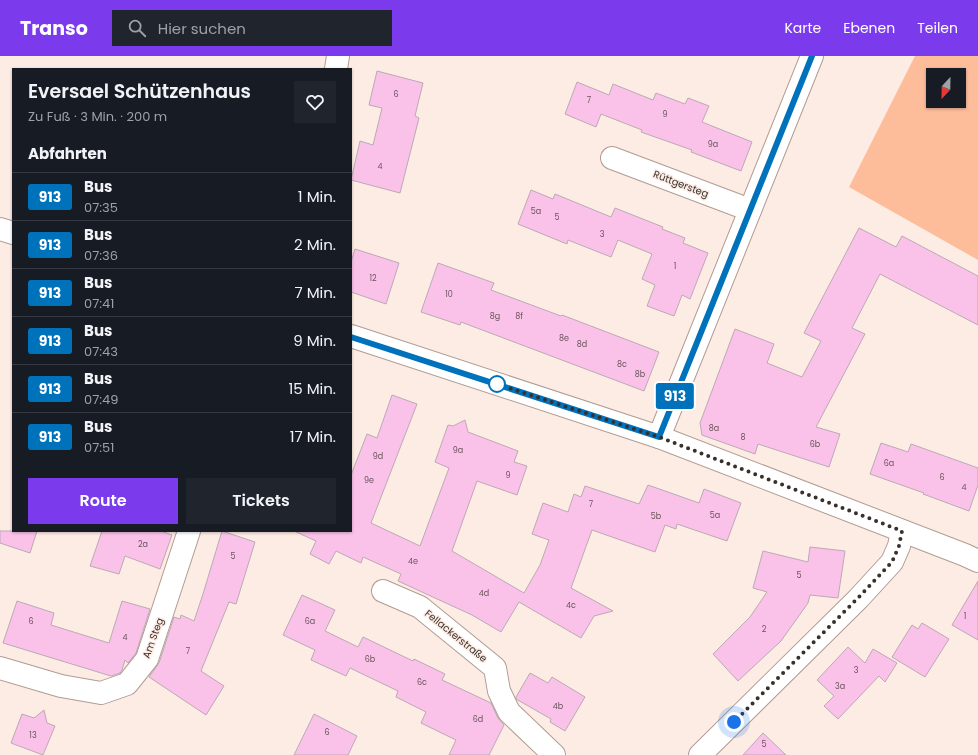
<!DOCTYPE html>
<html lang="de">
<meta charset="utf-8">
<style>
:root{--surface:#171b24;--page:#20242c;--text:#f1f3f6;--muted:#9ea1a6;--line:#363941;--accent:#7c3aed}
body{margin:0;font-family:Poppins,sans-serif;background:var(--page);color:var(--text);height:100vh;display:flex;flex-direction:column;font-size:15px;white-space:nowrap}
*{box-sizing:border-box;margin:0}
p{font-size:13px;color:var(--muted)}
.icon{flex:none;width:22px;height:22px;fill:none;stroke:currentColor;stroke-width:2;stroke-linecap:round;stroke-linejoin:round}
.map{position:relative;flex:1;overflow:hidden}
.sheet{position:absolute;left:12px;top:12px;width:340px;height:464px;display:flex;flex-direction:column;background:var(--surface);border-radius:0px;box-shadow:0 1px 3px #0004}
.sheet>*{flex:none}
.badge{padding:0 8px;border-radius:3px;font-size:14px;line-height:26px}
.needle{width:26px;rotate:202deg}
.tools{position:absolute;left:926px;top:12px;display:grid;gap:8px}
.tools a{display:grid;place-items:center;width:40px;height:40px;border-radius:0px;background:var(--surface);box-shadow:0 1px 3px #0004;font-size:20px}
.you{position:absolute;width:20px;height:20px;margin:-10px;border:3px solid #fff;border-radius:50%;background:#1a73e8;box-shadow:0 0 0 6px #1a73e833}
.map>.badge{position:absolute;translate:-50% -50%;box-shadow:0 0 0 2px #fff}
h2{padding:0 16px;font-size:15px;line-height:36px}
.round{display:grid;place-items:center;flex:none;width:42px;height:42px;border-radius:0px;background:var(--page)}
.summary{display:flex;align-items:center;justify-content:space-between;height:68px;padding:0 16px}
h1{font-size:19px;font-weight:600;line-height:30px}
.button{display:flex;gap:8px;margin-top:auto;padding:8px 16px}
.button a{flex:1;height:46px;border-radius:0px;background:var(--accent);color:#fff;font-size:16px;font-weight:600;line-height:46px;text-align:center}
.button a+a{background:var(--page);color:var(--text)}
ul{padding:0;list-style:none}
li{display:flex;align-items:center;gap:12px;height:48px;padding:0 16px;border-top:1px solid var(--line)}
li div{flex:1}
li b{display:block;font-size:15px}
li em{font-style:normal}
li .badge{min-width:44px;font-weight:700;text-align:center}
header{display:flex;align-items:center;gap:24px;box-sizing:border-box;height:56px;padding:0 20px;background:var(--accent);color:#fff}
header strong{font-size:19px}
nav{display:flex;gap:22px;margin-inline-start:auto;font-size:14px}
.search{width:280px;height:36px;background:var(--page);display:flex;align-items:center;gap:10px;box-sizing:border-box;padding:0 14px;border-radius:0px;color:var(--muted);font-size:15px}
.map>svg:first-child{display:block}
</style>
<header>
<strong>Transo</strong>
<div class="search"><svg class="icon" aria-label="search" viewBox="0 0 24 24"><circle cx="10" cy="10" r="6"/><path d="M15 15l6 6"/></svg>Hier suchen</div>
<nav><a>Karte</a><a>Ebenen</a><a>Teilen</a></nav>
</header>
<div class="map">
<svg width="978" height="699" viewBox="0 0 978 699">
<rect width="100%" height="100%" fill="#fdece4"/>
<path fill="#fdbd9b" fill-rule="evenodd" d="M915,0H978V204L849,131ZM933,19H959V45H933Z"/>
<g fill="#fbc2e9" stroke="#bba9b5">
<polygon points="377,15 423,27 415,60 419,62 400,137 351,124 360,85 373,89 382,52 369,49"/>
<polygon points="577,26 609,39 613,28 653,44 656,37 685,48 688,42 709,50 702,66 752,86 741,115 691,96 692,94 641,76 642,74 601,58 596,71 565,58"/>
<polygon points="531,134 553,143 555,138 611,161 615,152 663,171 662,173 685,182 683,187 708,197 690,243 682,239 674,260 647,250 655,229 642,223 652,198 618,184 611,201 568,184 567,188 518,168"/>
<polygon points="859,172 896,191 902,180 978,220 978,269 880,218 852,272 865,278 816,371 840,378 829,411 758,388 755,398 702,379 700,367 735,273 774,288 767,307 802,321 821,285 804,277"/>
<polygon points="355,193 399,207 386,248 351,236 351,206"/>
<polygon points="438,207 494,227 491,234 561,260 562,259 659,296 644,335 461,266 460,269 421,256"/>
<polygon points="392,339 417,348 371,467 420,490 449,412 435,406 448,369 453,370 465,364 468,376 518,395 514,406 527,410 517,439 477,425 452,495 524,537 540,509 549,484 532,478 543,447 568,456 574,438 581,441 585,430 639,448 648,429 699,447 704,433 741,447 727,485 677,468 676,473 665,469 655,496 592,474 571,532 613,555 594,560 581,582 519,546 501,576 472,559 398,525 401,518 363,501 361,507 336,495 329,508 310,498 316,485 294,475 351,475 351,419 367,378 377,382"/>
<polygon points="881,387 908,396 911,388 978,412 978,429 969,455 923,438 924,437 870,418"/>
<polygon points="0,475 37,475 30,497 0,487"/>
<polygon points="102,475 161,475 172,479 160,513 125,500 119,518 90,510"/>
<polygon points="222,475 255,486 236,548 229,546 201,615 224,630 206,659 149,621 159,607 174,561 180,563 181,559 194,565 203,538"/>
<polygon points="810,491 845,495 838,542 810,539 808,547 781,585 738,625 713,598 750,561 767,536 753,532 763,495 808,506"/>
<polygon points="978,525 978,584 952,569"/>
<polygon points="302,539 335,554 325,575 358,591 363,581 413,605 414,603 445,618 442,624 491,647 498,662 504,669 489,699 449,699 456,684 421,667 426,656 396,641 398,635 350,612 346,620 311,604 315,594 283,579"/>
<polygon points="17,545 54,557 51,569 109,587 122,545 150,553 136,597 128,607 125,604 122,614 120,617 111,620 3,587"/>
<polygon points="922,567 949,583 925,621 892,601 912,569 918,573"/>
<polygon points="848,591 865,607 873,593 897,607 885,626 879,620 838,663 824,650 834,640 817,624"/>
<polygon points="530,617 548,627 552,621 585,641 565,675 550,666 551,663 516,643 516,641"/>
<polygon points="44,654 47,667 55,670 43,699 11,687 22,658 34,662"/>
<polygon points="314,658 357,680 348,699 294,699"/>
<polygon points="763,677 786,699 743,699"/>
</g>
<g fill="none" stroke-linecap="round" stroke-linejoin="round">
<g stroke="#b09c93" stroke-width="24">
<g id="minor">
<polyline points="336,13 338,0"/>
<polyline points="612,102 750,154"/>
<polyline points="659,381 812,0"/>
<polyline points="383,535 420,551 495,612 499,635 509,656 554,699"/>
<polyline points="0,612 61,630 101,637 127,628 147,603 189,475"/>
<polyline points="700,699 858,543 892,506 899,490 902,475"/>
</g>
</g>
<g stroke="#b09c93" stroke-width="24">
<g id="tertiary">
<polyline points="0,173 13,177"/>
<polyline points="351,280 659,381 965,499 978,505"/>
</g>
</g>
<use href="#minor" stroke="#fff" stroke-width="22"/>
<use href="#tertiary" stroke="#fff" stroke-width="22"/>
</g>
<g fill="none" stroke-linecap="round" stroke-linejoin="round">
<g stroke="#fff" stroke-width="9">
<polyline id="line" points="351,281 659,381 812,0"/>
</g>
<use href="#line" stroke="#0072bc" stroke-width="6"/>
<polyline stroke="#38302c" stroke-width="4" stroke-dasharray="0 7.2" points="497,328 659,381 902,475 899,490 892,506 858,542 734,666"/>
</g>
<circle fill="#fff" stroke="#0072bc" stroke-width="2" cx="497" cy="328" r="8"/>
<g text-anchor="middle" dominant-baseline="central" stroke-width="3" stroke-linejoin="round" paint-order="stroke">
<g font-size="8" fill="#69545b">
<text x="396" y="38">6</text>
<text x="589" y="44">7</text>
<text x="665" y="58">9</text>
<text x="713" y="88">9a</text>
<text x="380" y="110">4</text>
<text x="536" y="155">5a</text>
<text x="557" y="161">5</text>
<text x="602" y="178">3</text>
<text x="675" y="210">1</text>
<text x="373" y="222">12</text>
<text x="449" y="238">10</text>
<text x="495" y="260">8g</text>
<text x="519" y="260">8f</text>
<text x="564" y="282">8e</text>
<text x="582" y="288">8d</text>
<text x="622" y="308">8c</text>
<text x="640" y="318">8b</text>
<text x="714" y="372">8a</text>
<text x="743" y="381">8</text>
<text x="815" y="388">6b</text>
<text x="458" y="394">9a</text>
<text x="378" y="400">9d</text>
<text x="889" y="407">6a</text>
<text x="508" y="419">9</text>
<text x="942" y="421">6</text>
<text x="369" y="424">9e</text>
<text x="964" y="431">4</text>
<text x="591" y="448">7</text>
<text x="715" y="459">5a</text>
<text x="656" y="460">5b</text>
<text x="143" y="488">2a</text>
<text x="233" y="500">5</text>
<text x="413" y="505">4e</text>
<text x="799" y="519">5</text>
<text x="484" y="537">4d</text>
<text x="571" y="549">4c</text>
<text x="965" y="560">1</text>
<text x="31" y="565">6</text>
<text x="310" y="565">6a</text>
<text x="764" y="573">2</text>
<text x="125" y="581">4</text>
<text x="188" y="595">7</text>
<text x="370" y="603">6b</text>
<text x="856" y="614">3</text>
<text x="422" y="626">6c</text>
<text x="840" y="630">3a</text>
<text x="558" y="650">4b</text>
<text x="478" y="663">6d</text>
<text x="327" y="676">6</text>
<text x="33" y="679">13</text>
<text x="764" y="688">5</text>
</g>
<g font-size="10" fill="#38302c" stroke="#fdece4">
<text transform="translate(681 128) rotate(21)">Rüttgersteg</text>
<text transform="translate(456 580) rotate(39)">Fellackerstraße</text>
<text transform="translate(153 582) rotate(-70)">Am Steg</text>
</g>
</g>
</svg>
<div class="tools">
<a><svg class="needle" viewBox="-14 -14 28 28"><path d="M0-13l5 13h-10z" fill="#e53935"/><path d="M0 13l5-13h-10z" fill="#9ea1a6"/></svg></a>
</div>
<div class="you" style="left:734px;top:666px"></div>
<b class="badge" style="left:675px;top:340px;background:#0072bc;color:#fff">913</b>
<section class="sheet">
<div class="summary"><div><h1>Eversael Schützenhaus</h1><p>Zu Fuß · 3 Min. · 200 m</p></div><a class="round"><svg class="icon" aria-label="heart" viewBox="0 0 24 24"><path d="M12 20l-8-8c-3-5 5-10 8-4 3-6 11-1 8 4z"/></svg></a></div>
<h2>Abfahrten</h2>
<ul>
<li><span class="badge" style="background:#0072bc;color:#fff">913</span><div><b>Bus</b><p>07:35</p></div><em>1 Min.</em></li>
<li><span class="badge" style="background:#0072bc;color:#fff">913</span><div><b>Bus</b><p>07:36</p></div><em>2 Min.</em></li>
<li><span class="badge" style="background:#0072bc;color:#fff">913</span><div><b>Bus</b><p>07:41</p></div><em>7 Min.</em></li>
<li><span class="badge" style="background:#0072bc;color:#fff">913</span><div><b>Bus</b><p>07:43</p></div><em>9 Min.</em></li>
<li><span class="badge" style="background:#0072bc;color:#fff">913</span><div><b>Bus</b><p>07:49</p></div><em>15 Min.</em></li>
<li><span class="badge" style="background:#0072bc;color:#fff">913</span><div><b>Bus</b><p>07:51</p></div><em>17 Min.</em></li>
</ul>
<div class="button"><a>Route</a><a>Tickets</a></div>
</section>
</div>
